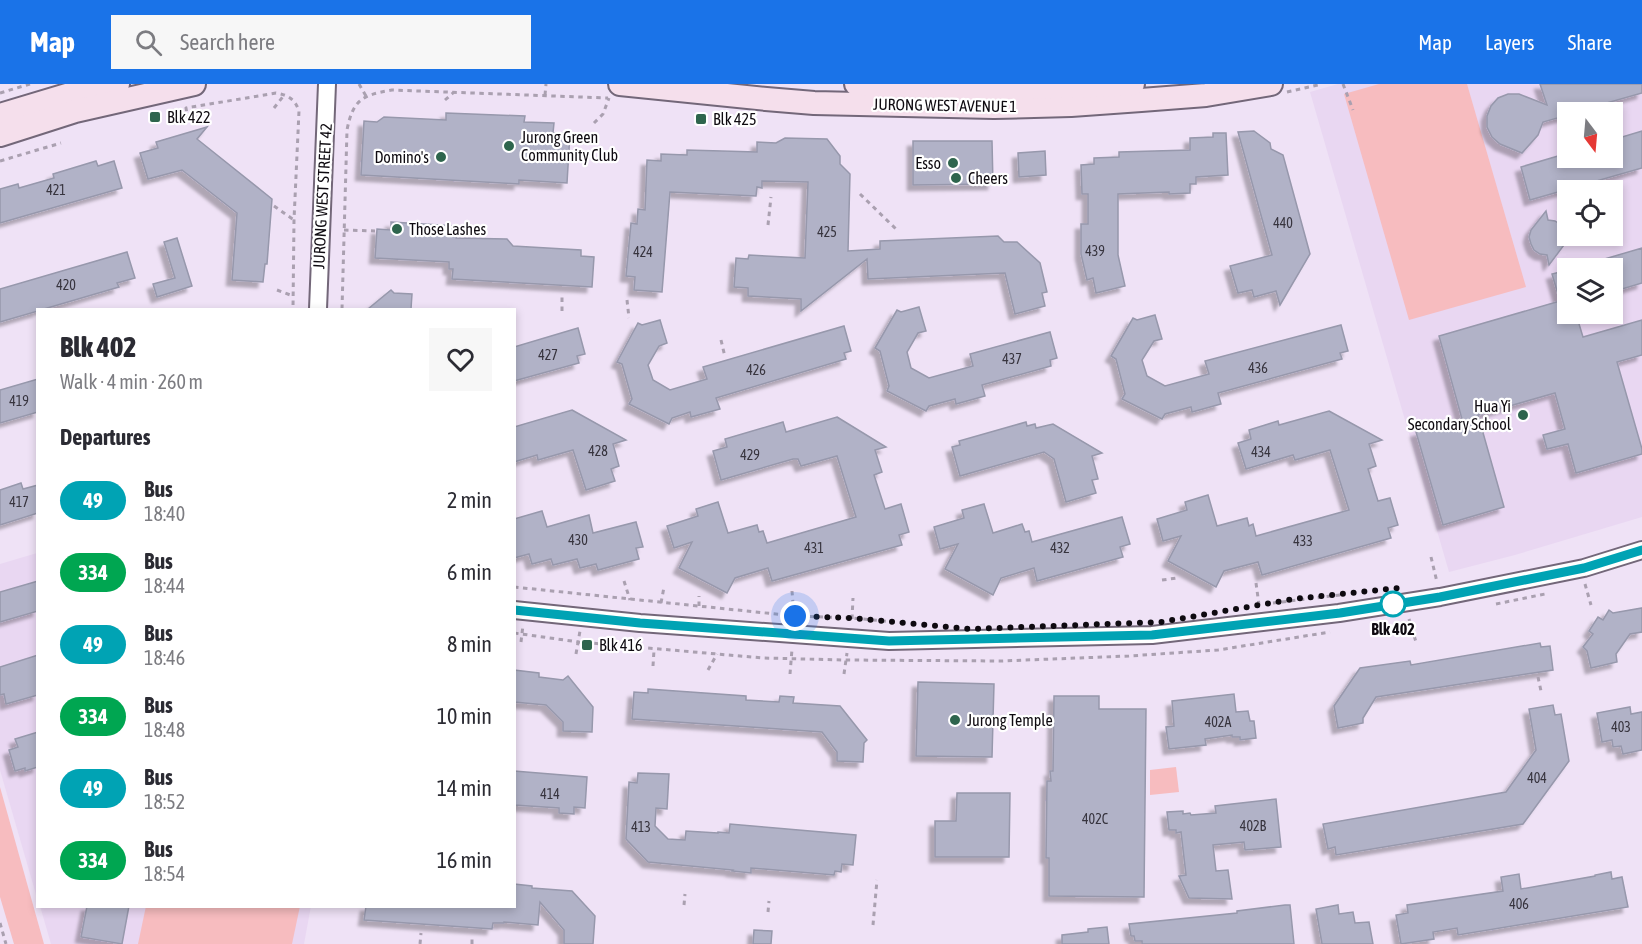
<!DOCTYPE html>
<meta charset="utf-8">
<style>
:root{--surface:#fff;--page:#f7f7f7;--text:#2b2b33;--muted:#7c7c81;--accent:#1a73e8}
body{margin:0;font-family:"Asap Condensed",sans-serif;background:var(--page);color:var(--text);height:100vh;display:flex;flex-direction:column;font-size:22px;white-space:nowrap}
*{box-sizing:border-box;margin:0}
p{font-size:20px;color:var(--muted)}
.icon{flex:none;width:33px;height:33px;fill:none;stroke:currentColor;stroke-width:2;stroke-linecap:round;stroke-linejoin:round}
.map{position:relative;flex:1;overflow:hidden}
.sheet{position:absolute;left:36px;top:224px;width:480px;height:600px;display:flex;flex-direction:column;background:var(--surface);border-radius:0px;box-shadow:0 3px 9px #0003}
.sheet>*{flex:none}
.badge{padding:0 12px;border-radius:20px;font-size:21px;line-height:39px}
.needle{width:39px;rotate:164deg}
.buttons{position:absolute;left:1557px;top:18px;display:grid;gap:12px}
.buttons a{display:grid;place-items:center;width:66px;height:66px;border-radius:0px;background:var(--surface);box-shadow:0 3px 9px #0003;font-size:30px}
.you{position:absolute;width:30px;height:30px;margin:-15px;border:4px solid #fff;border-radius:50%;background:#1a73e8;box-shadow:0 0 0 9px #1a73e833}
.map>.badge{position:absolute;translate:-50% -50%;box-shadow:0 0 0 3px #fff}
h2{padding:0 24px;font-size:22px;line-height:54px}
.round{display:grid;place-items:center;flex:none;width:63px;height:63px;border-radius:0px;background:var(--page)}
.overview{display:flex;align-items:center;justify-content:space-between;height:102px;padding:0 24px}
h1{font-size:28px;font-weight:800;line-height:45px}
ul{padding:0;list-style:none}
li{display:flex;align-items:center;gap:18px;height:72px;padding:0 24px}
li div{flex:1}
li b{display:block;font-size:22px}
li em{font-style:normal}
li .badge{min-width:66px;font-weight:700;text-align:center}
header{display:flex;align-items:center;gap:36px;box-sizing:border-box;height:84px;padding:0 30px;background:var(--accent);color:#fff}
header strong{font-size:28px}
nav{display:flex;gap:33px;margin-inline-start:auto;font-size:21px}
.search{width:420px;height:54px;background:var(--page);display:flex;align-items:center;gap:15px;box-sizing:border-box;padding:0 21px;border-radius:0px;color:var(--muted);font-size:22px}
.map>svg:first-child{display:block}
</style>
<header>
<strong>Map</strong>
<div class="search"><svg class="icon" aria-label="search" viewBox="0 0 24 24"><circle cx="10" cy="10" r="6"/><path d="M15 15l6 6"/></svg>Search here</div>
<nav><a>Map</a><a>Layers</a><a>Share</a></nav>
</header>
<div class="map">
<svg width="1642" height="860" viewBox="0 0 1642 860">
<defs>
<filter id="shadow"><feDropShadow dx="-5.5" dy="5.5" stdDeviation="1.5" flood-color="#0004"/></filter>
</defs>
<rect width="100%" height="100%" fill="#efe2f6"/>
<g fill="#e9d7f2" fill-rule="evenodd">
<path d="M1338,0H1642V433L1515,471L1449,488L1310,8ZM1568,28H1612V74H1568ZM1568,106H1612V152H1568ZM1568,184H1612V230H1568Z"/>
<polygon points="37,469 37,814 0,686 0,480"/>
<polygon points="40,822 311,822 304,860 51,860"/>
</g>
<g fill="#f7bcbf">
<polygon points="1379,0 1467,0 1526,203 1409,236 1344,10"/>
<polygon points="1176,683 1179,708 1150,711 1150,686"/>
<polygon points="0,703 44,860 14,860 0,813"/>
<polygon points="146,822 300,822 292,860 138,860"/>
</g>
<g fill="#b1b2c7" stroke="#9798ac" stroke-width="1.5" filter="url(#shadow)">
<polygon points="1540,0 1642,0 1642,9 1575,28 1568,28 1568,31 1543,38 1538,51 1522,69 1500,60 1492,53 1487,43 1487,32 1491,22 1498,14 1508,10 1519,10 1547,21"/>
<polygon points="446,29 525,32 524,38 554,39 553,49 570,49 567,99 519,96 519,100 361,91 364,37 377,38 384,33 446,36"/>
<polygon points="207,43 197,55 272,115 267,180 265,180 263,198 232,196 237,129 182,86 148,95 140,69 158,64 156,58"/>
<polygon points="1254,47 1270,59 1271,65 1283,71 1310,170 1280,221 1276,207 1254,213 1252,206 1238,209 1230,182 1272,171 1238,48"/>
<polygon points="1642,47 1642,84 1530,116 1521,83 1568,69 1568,74 1612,74 1612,56"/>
<polygon points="1213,49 1226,49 1228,91 1196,93 1196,100 1190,100 1190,109 1169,110 1169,108 1118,110 1118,171 1125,202 1096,209 1093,194 1087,196 1081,170 1081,140 1088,140 1088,110 1082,110 1081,81 1094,80 1094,74 1119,73 1119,68 1190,66 1190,54 1213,53"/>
<polygon points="785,54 827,55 840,72 840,80 850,90 848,167 880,165 880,157 998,152 1004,158 1017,158 1040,179 1047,208 1042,209 1045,222 1015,230 1005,189 868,195 867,175 801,227 801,215 748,212 748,204 734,203 736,174 748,175 749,171 805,174 808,98 762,97 762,104 757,103 756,112 670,108 662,208 634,206 635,193 626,192 631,139 637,140 638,125 645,126 647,76 661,77 661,70 687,71 687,66 757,68 757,58 776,59"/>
<polygon points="913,57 992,57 993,100 913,101"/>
<polygon points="1045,67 1046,91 1019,93 1018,69"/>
<polygon points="96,77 98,82 114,77 122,104 0,139 0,105 18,100 19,104 54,94 53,90"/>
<polygon points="1546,127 1548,136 1555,137 1561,141 1565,147 1566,154 1564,161 1549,181 1547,171 1540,170 1534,166 1531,160 1529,153 1531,146"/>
<polygon points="391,138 456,142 456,154 507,155 513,162 581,166 581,172 594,173 592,203 452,195 453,185 449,185 449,178 375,174 377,145 391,146"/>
<polygon points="177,154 192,202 157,213 153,200 175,194 164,158"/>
<polygon points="1642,164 1642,199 1612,208 1612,184 1585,184 1584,181"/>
<polygon points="127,168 135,194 117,199 119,203 44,225 38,225 38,227 0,238 0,205"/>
<polygon points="1568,186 1568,230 1576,230 1583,253 1642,236 1642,271 1617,278 1642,365 1642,370 1576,389 1568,360 1547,365 1543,351 1565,345 1555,309 1478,331 1504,423 1443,441 1416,348 1462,335 1439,252 1560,217 1552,190"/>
<polygon points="391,206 394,209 412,210 411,225 368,225"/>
<polygon points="919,223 926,247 918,249 907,268 911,284 929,294 973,282 970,270 1050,248 1057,274 1050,276 1051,282 982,301 985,312 956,320 955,315 929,322 926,327 887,307 889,302 880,267 875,264 897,226 901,228"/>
<polygon points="1155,231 1162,255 1154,257 1142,276 1147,292 1165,302 1209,290 1205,277 1341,241 1348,267 1340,269 1342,275 1218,309 1221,320 1192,328 1191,323 1165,330 1162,335 1122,315 1125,310 1116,275 1111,272 1133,234 1137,236"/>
<polygon points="660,236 667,259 659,262 648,281 653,296 670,306 707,295 703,283 844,242 851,267 844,269 846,275 716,314 720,325 691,333 690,328 672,334 669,340 629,320 632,315 622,280 617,278 638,239 642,241"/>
<polygon points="578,244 585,270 577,272 579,279 514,297 514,263"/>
<polygon points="38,295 38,328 0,339 0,306"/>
<polygon points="572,326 626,356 613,360 619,382 611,385 615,397 586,406 573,366 538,376 537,371 514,378 514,343"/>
<polygon points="1329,327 1382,356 1369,360 1376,382 1368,385 1378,417 1390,414 1398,441 1388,444 1391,454 1262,491 1258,478 1224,487 1216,503 1168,477 1181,452 1163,457 1157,435 1187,426 1185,418 1208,411 1217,442 1247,434 1249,442 1253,440 1256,452 1349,426 1330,366 1295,376 1293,371 1246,385 1238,359 1251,355 1249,346 1278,337 1279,341"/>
<polygon points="837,333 886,363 875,366 882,388 874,391 885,425 901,420 909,448 899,451 902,461 772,497 768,484 735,494 727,509 679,484 692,458 674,464 667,442 698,432 696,425 718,418 728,449 757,441 759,448 763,447 767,459 856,433 837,372 801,382 798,375 793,375 721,396 713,367 727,363 725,355 783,338 786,348"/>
<polygon points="1026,338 1027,342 1035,340 1036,344 1053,340 1102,369 1092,372 1098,395 1092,396 1096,409 1066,418 1054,375 1044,368 960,392 952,363 960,361 959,357"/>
<polygon points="21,399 23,405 38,401 38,429 0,441 0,406"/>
<polygon points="984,420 993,449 1022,440 1025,448 1029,447 1032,458 1122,433 1130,460 1120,463 1123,473 1037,497 1034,484 1001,494 993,511 945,485 958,460 940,465 934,443 964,434 962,426"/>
<polygon points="542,427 547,443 589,431 593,449 636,438 643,463 636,464 639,475 598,486 596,480 580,484 577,475 553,481 551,475 532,480 529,470 514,474 514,435"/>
<polygon points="38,497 38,527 0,538 0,508"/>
<polygon points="1642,524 1642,548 1630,550 1616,570 1617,578 1591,584 1587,567 1583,563 1593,550 1589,547 1598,533 1603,536 1609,526 1613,529"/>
<polygon points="1540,559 1541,563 1550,562 1553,586 1376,613 1363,634 1363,639 1338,644 1334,622 1360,584 1410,577 1411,581"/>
<polygon points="38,571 38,611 6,620 4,610 0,611 0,583"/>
<polygon points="514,586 539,589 539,593 563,596 568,592 593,623 592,648 563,647 563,638 546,621 514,618"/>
<polygon points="918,598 994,600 992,673 916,672"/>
<polygon points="648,605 746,612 746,616 779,618 780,612 794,613 793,619 840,622 867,656 864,659 863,678 837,677 837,668 822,648 632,635 634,608 648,609"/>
<polygon points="1234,610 1236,628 1248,627 1250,637 1254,637 1256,654 1240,656 1240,653 1232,653 1232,651 1205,655 1206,661 1169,665 1166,643 1174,642 1172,617"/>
<polygon points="1054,612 1099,612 1099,625 1146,625 1144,813 1049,812 1049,774 1046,774 1047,697 1051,697 1050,687 1053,687"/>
<polygon points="1553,621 1555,631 1561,630 1569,677 1523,740 1336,771 1335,763 1328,765 1323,740 1506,708 1536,666 1529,625"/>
<polygon points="1630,623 1631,630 1642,628 1642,666 1623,670 1621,662 1613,663 1612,656 1602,658 1597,629"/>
<polygon points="38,648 38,683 25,687 25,684 15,687 9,666 18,663 15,655"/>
<polygon points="514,687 587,693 585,724 574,723 574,730 559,729 559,724 514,721"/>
<polygon points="638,689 669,690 667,725 656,724 655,742 668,755 685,756 686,747 718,749 718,748 729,749 730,740 856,751 853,781 842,780 841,788 835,787 834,791 751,784 751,789 732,787 733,786 648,778 626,755 629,698 637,699"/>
<polygon points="957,709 1010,709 1009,773 935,773 935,737 956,737"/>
<polygon points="1276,715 1281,763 1245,766 1244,758 1213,761 1216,787 1228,786 1232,815 1189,814 1179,792 1186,791 1181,748 1176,749 1176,746 1169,746 1167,728 1183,727 1183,730 1190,729 1191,731 1216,729 1215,722"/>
<polygon points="1611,788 1612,795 1622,793 1628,823 1458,851 1457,844 1433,848 1434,855 1401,860 1396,831 1408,829 1407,821 1503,807 1501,793 1519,790 1521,805 1595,792 1595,791"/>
<polygon points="514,800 532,802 532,804 572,807 595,832 593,860 564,860 564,846 540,818 538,841 504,838 504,839 493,839 492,845 364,836 366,822 514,822"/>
<polygon points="1285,821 1290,821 1294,860 1142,860 1142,857 1135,857 1134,852 1131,852 1129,840 1237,829 1237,827"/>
<polygon points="1338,821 1339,830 1353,828 1355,839 1369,838 1373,860 1322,860 1316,825"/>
<polygon points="87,822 129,822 122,860 81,853"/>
<polygon points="1107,843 1109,860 1062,860 1062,851 1088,848 1088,845"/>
<polygon points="754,846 772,847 771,860 753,860"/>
</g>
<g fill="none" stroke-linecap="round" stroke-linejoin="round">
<g stroke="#736779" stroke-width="20">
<g id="street">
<polyline points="318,225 327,0"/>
<polyline points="514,526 640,539 889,557 1152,551 1339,529 1440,513 1584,484 1642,466"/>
</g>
</g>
<g stroke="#736779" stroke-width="26">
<g id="secondary">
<polyline points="620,0 766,15 814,19 994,23 1071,21 1141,16 1206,11 1271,0"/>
<path d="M856,0C948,3 1041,6 1133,0"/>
<polyline points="0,31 70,10 118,0"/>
<polyline points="0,51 75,27 194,0"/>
</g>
</g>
<g stroke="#aaa0b0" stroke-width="3" stroke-dasharray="4.5 4.5" stroke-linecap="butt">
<polyline points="359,0 366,12"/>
<polyline points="1343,0 1353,26"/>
<polyline points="1287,8 1322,0"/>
<polyline points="0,9 30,0"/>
<polyline points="545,11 546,0"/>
<polyline points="445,16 454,8"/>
<polyline points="274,24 285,10"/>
<path d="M188,36L186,24L276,9C288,11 295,15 299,27L294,136L293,225"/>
<polyline points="594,39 603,30 609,14"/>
<polyline points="0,77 61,59"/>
<polyline points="860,110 896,145"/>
<polyline points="274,122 294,136"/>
<polyline points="768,141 771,113"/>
<polyline points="344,146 375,147"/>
<polyline points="277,206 293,212"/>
<polyline points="627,216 629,234"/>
<path d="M342,225L347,46C353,15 363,11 392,6L608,14"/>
<polyline points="562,227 562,209"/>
<polyline points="721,256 725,273"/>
<polyline points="1431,473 1437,498"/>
<polyline points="1162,496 1177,494"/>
<polyline points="624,497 630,516"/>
<polyline points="1256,499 1259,521"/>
<polyline points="1585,500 1591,521"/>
<polyline points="514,503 795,532 852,534 905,539"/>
<polyline points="792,507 794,532"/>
<polyline points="661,519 664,503"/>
<polyline points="1273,519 1340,511"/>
<polyline points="1496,520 1545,510"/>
<polyline points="699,522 699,512"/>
<polyline points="852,535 853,514"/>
<polyline points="1409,535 1416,558"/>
<polyline points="514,549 579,558 763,574 846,576 1001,577 1129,572 1218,566 1330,548"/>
<polyline points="521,558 523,541"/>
<polyline points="576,570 580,547"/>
<polyline points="653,582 654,566"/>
<polyline points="708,586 717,570"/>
<polyline points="790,590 792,565"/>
<polyline points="844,590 847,569"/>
<polyline points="1538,593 1541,607"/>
<polyline points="684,821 685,810"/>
<polyline points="768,828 769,817"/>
<polyline points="0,839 6,860"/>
<polyline points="873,841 877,796"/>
<polyline points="420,860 421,849"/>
<polyline points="472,860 472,854"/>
</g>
<use href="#street" stroke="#fff" stroke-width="16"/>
<use href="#secondary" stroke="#f5dfec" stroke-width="22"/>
</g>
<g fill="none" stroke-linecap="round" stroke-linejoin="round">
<g stroke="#fff" stroke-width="14">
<polyline id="line" points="514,526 640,539 889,557 1152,551 1340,529 1440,513 1584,484 1642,466"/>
</g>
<use href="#line" stroke="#00a3b4" stroke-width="9"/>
<polyline stroke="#0e0a10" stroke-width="6" stroke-dasharray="0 10.8" points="795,532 852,534 970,545 1161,538 1294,515 1398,504 1393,520"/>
</g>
<g fill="#2e654d" stroke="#fff" stroke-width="2">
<rect x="149" y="27" width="12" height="12" rx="3"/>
<rect x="695" y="29" width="12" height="12" rx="3"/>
<circle cx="509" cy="62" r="6"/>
<circle cx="441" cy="73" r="6"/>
<circle cx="953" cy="79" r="6"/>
<circle cx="956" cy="94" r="6"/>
<circle cx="397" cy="145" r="6"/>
<circle cx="1523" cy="331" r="6"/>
<rect x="581" y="555" width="12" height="12" rx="3"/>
<circle cx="955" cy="636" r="6"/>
</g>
<circle fill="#fff" stroke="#00a3b4" stroke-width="3" cx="1393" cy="520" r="12"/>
<g text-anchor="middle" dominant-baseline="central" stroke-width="4.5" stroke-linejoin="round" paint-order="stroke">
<g font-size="14" fill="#37343e">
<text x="56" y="106">421</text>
<text x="1283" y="139">440</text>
<text x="827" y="148">425</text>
<text x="1095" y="167">439</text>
<text x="643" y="168">424</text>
<text x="66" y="201">420</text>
<text x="548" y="271">427</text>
<text x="1012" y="275">437</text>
<text x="1258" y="284">436</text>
<text x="756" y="286">426</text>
<text x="19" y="317">419</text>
<text x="598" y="367">428</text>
<text x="1261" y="368">434</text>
<text x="750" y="371">429</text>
<text x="19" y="418">417</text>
<text x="578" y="456">430</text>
<text x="1303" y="457">433</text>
<text x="814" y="464">431</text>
<text x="1060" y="464">432</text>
<text x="1218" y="638">402A</text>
<text x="1621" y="643">403</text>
<text x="1537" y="694">404</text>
<text x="550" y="710">414</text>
<text x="1095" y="735">402C</text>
<text x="1253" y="742">402B</text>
<text x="641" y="743">413</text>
<text x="1519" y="820">406</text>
</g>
<g font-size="16" fill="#0e0a10" stroke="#fff">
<text transform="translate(945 21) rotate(1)">JURONG WEST AVENUE 1</text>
<text transform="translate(322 112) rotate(-87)">JURONG WEST STREET 42</text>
</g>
<g font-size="16" fill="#0e0a10" stroke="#fff" text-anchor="start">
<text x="167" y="33">Blk 422</text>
<text x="713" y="35">Blk 425</text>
<text x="521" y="53">Jurong Green<tspan x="521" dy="18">Community Club</tspan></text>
<text x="429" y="73" text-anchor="end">Domino's</text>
<text x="941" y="79" text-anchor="end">Esso</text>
<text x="968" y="94">Cheers</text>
<text x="409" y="145">Those Lashes</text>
<text x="1511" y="322" text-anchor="end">Hua Yi<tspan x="1511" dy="18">Secondary School</tspan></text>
<text x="599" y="561">Blk 416</text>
<text x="967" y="636">Jurong Temple</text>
</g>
<g font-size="16" font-weight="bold" fill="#0e0a10" stroke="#fff">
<text x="1393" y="545">Blk 402</text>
</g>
</g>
</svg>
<div class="buttons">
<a><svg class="needle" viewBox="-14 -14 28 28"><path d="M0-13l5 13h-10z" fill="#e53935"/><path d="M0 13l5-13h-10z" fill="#7c7c81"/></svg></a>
<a><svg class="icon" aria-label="locate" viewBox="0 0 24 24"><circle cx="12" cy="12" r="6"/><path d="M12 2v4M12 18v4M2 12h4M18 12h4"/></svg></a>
<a><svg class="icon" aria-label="layers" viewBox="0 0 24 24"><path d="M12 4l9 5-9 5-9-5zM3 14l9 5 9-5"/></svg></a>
</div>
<div class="you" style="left:795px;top:532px"></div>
<section class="sheet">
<div class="overview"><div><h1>Blk 402</h1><p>Walk · 4 min · 260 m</p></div><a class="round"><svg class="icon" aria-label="heart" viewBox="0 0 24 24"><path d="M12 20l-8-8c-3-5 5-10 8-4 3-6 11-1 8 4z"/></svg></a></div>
<h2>Departures</h2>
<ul>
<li><span class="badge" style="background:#00a3b4;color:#fff">49</span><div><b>Bus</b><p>18:40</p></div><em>2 min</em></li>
<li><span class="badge" style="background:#00a651;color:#fff">334</span><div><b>Bus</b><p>18:44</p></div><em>6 min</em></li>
<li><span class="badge" style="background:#00a3b4;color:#fff">49</span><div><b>Bus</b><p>18:46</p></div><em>8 min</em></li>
<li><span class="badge" style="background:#00a651;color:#fff">334</span><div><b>Bus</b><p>18:48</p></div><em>10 min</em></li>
<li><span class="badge" style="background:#00a3b4;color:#fff">49</span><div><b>Bus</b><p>18:52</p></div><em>14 min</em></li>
<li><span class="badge" style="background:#00a651;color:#fff">334</span><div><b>Bus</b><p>18:54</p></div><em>16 min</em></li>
</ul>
</section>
</div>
